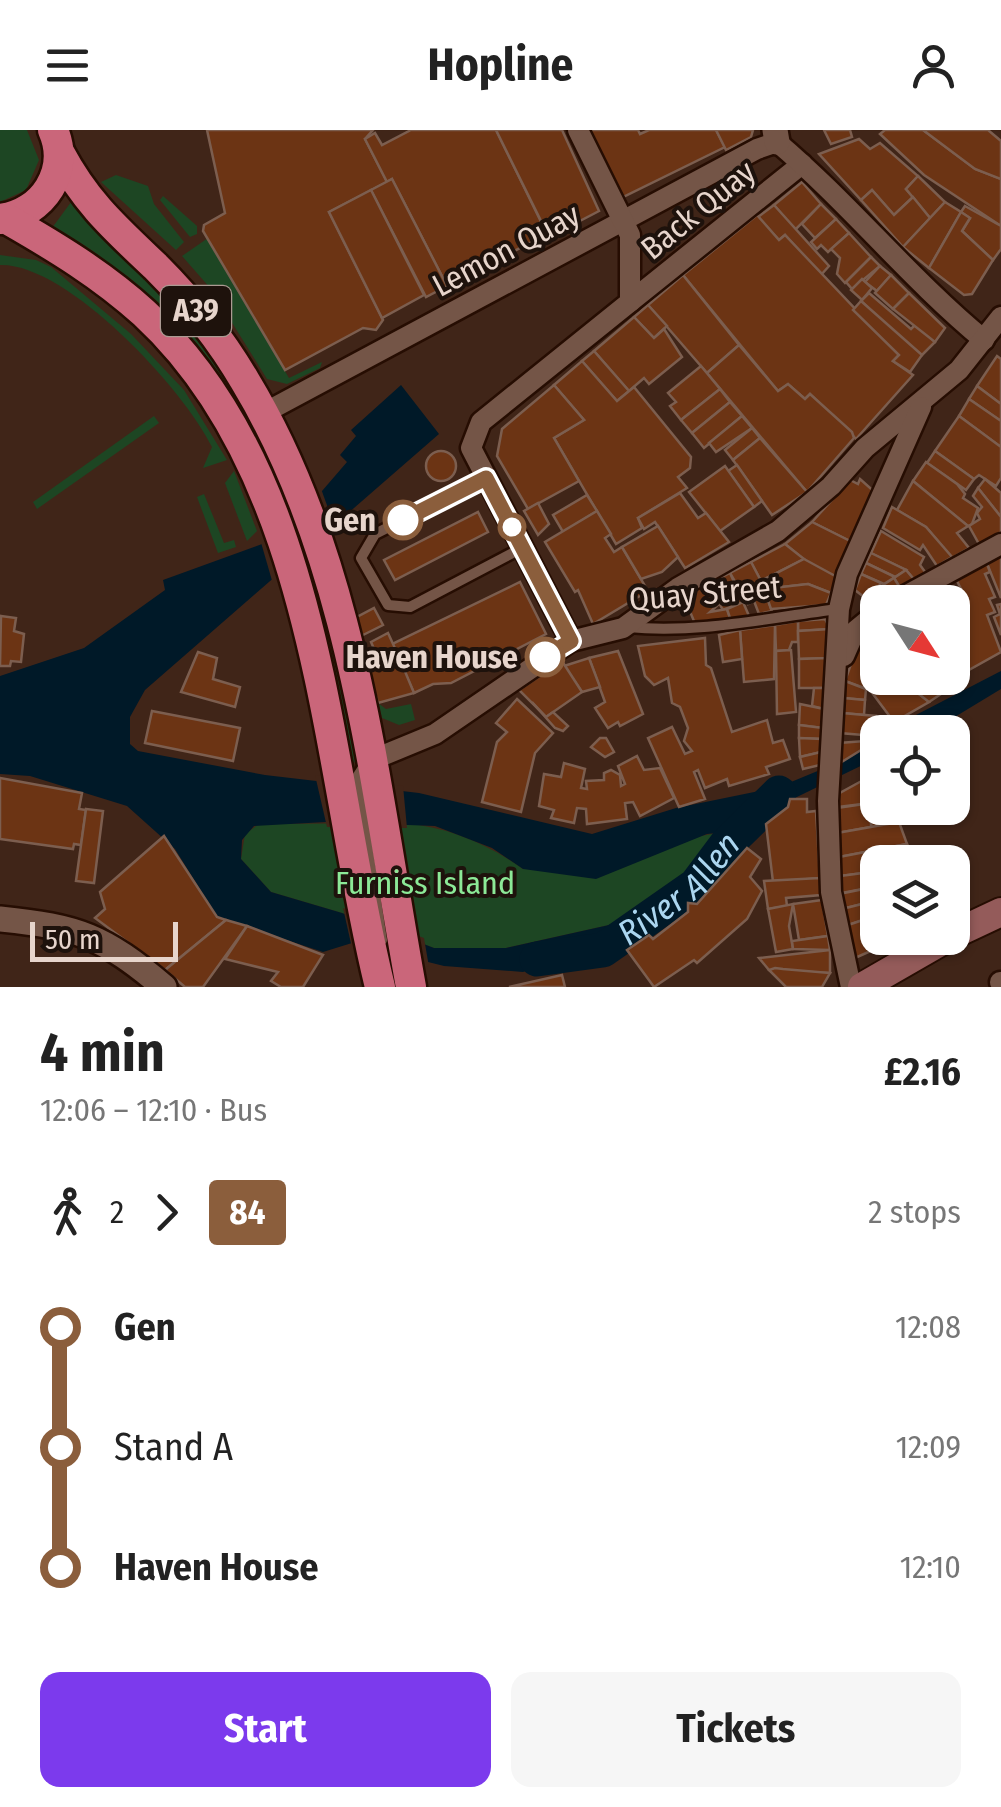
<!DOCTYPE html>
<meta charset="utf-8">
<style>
:root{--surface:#fff;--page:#f6f6f6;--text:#222;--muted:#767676;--accent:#7c3aed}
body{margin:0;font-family:"Fira Sans Condensed",sans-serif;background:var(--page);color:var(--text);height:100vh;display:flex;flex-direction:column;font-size:38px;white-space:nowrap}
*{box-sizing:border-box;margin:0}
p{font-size:32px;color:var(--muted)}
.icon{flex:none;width:55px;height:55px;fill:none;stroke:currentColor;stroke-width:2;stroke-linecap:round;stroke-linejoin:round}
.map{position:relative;height:857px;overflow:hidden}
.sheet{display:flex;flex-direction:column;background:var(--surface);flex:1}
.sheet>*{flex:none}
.badge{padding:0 20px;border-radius:8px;font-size:35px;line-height:65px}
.needle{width:65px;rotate:126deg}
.tools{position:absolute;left:860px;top:455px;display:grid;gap:20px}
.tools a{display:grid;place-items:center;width:110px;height:110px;border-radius:20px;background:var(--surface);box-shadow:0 2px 8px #0004;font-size:50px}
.scale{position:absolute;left:30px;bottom:25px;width:148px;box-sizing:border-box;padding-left:10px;border:5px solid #e7d5cc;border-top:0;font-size:28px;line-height:35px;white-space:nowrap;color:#e7d5cc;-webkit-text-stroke:8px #1e120c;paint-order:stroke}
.map>.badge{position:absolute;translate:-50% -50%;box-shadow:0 0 0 5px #fff}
.legs{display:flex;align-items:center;gap:15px;height:110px;padding:0 40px;font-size:32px}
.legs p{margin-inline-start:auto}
.overview{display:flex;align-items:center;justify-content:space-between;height:170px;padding:0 40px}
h1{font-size:55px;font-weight:700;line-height:75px}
.button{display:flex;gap:20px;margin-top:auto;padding:20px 40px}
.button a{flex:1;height:115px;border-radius:20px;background:var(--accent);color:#fff;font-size:40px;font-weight:700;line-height:115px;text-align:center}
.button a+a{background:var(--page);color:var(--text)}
ul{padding:0 40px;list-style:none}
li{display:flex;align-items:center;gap:35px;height:120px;font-size:38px}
li i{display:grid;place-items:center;width:15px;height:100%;margin:0 12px;background:currentColor}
li i::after{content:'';width:25px;height:25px;margin:-12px;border:8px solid;border-radius:50%;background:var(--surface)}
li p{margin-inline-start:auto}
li:first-child i{background:linear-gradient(#0000 50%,currentColor 0)}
li:last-child i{background:linear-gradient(currentColor 50%,#0000 0)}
header{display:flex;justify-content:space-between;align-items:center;height:130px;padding:0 40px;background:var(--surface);font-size:45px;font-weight:700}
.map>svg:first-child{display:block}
</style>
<header><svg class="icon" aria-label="menu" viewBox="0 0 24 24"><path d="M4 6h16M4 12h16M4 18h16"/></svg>Hopline<svg class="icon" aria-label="person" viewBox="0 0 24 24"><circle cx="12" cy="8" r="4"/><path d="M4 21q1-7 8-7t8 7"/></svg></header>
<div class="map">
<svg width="1001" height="857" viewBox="0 0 1001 857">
<rect width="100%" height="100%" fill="#402518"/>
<g fill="#1d4623">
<polygon points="0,0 27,0 39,30 26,60 0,72"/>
<polygon points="116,45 148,56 154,74 184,112 176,120 101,52"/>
<polygon points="163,66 197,96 197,104 190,107 160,70"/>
<path d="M74,68L194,197L253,287L294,385L286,392C239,292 211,217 122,145C101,127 78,108 52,98Z"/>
<polygon points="208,108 289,248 322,232 320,238 287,254 267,249 211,159 182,126"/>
<path d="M0,125L36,130L51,137L131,204L184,260L227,330L203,338L212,317C184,259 67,133 0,135Z"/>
<polygon points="154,286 159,293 37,379 33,372"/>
<polygon points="234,341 257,401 247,411 225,353"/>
<polygon points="204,364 224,413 234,410 236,417 218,423 197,367"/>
<polygon points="307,424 361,625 353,634 299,431"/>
<polygon points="378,573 386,579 411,574 415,590 399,595 382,588"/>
<path d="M403,693C448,697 486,713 523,739L728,701L636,789L506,818H434L342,783L271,762L241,729L245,704L259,694Z"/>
</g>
<g fill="#001928" fill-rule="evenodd">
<path d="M401,255L439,304L145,560L130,587V614L138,621L265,645L419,663L592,704L676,678L779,657L820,640L878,605L877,628L729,700L743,707L676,769L622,810L523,842L444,836L352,813L323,822L226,790L217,787L175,719L127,676L30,646L0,644V546L84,518L165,460L163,450L262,414L322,361L347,332L340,325L356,306L351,300ZM326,692L435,696L492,718L523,739L596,749L707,704L727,702L636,789L506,818H434L342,783L271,762L241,729L242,710L254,696Z"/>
<polygon points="1001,541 1001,559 930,602 883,602"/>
</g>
<g fill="#402518">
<polygon points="320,356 336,400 273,454 260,409"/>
<polygon points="315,645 403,656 407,698 327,697"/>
<polygon points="343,778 424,808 429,837 352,818"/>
</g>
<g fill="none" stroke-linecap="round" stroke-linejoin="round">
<path stroke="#001928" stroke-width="35" id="s1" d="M537,829L603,820L696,755L726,715L779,663"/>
</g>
<g fill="#6c3414" stroke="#7c5e4f" stroke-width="2.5">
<polygon points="207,0 373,0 365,9 387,52 329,82 383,190 376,200 363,198 285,240 203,101 204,95 225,83"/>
<polygon points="411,0 496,0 547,104 447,156 392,49 387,52 365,9 375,3 382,15"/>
<polygon points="496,0 562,0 599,81 549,107"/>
<polygon points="590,0 638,0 640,4 649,0 716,0 725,17 623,67"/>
<polygon points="716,0 753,0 751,7 726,20"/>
<polygon points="824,0 850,0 852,7 831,14"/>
<polygon points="885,0 923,0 975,39 1001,49 1001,96 924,45 880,4"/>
<polygon points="923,0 988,0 1001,11 1001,49 975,39"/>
<polygon points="859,9 870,19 880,13 918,46 906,59 913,67 894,85 872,60 861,70 819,24"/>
<polygon points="918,46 945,72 930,88 906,59"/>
<polygon points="392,49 447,156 426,167 371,60"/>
<polygon points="802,52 821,74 795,100 774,75"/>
<polygon points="371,60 424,165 382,188 329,82"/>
<polygon points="872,60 894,85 913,67 930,88 903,117 861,70"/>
<polygon points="945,72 961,82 929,138 903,117"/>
<polygon points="821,74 836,89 815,108 802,94"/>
<polygon points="774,75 829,136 821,145 785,105 779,110 758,87"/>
<polygon points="965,76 1001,96 1001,119 993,130 962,101 970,88 961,82"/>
<polygon points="961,82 970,88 962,101 993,130 972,164 964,165 929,138"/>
<polygon points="757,85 779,110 785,105 899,225 893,231 913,245 856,309 810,264 805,269 788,254 778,261 683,145"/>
<polygon points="836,89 849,103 828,122 821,115 817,119 811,112"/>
<polygon points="849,103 871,127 845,153 837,144 840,128 831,119"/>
<polygon points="871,127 880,136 852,159 846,152"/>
<polygon points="880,136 891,145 877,161 865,152"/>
<polygon points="683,145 739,215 707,243 648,175"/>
<polygon points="891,145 909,163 893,179 875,163"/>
<polygon points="862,149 872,158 862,170 851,160"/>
<polygon points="869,163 911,199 916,194 935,212 922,225 905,213 861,171"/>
<polygon points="909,163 945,198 935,212 893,179"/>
<polygon points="861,171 922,225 910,242 893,231 899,225 853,180"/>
<polygon points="648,175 667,196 654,208 634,187"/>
<polygon points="634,187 654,208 664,199 682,227 649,254 644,248 629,261 594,221"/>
<polygon points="739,215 778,261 788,254 805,269 810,264 852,302 854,308 807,362 707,243"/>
<polygon points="594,221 629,261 617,271 582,231"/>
<polygon points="997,226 1001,229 1001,274 977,256"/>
<polygon points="582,231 617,271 634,257 691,327 690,338 678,347 687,358 638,388 642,398 616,414 554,308 584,290 554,255"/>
<polygon points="701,236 720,259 681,290 670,276 676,272 668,263"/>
<polygon points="554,255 584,290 554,308 579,351 528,379 497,326 502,299"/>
<polygon points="977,256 1001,274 1001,291 969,269"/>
<polygon points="720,259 730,272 692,303 681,290"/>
<polygon points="969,269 1001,291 1001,317 959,286"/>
<polygon points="730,272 742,286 704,318 692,303"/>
<polygon points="742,286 752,298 716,322 709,313"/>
<polygon points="959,286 1001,317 1001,348 996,356 979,345 974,349 935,321"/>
<polygon points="752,298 760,308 733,330 725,320"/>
<polygon points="760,308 807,362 772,385 733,330"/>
<circle cx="441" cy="336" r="15"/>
<polygon points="935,321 974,349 966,360 927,333"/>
<polygon points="926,332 957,354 965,364 963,368 978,378 972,394 968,396 913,351"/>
<polygon points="737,335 762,371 754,377 728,341"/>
<polygon points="725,336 754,377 720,401 689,362"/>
<polygon points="860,349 878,365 854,413 812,392 850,350 858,354"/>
<polygon points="985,349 1001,363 1001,387 978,358"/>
<polygon points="913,351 968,396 957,403 969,418 952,428 926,397 897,380"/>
<polygon points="978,358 1001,387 1001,402 979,414 969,396 980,389 977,383 982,377 973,366"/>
<polygon points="680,363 698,388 706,383 729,412 685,438 655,392 644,399 638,388"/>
<polygon points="587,365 597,381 563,402 553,385"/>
<polygon points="538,373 549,394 538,405 524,381"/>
<polygon points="892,377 926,397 952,427 937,436 923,415 920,420 883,398"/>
<polygon points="597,381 611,404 605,408 614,422 622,417 648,461 593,494 578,460 575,462 545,412"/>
<polygon points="478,382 488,402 395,450 384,430"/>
<polygon points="812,392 854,413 837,447 813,437 785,414"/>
<polygon points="658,396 678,427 662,442 641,449 622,417"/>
<polygon points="881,401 924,427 920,435 928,446 917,453 906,440 871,423"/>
<polygon points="785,414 804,429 761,451 751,432"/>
<polygon points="871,423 906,440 895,447 866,433"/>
<polygon points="1001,424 1001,468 986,431"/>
<polygon points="804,429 837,447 831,463 808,454 764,459 761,451"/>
<polygon points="751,432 761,451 772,481 759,484 754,471 748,474 730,443"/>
<polygon points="866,433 895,447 884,454 861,444"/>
<polygon points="987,434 990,442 985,444 995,467 989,469 995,482 987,485 1001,522 958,546 952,536 952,508 967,500 956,472 965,467 955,447"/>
<polygon points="906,440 917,453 902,461 894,448"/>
<polygon points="730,443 743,472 723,480 708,454"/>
<polygon points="861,444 881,453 869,471 855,460"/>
<polygon points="894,448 902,461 875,468 880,457"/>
<polygon points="520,452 546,504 451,553 433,554 414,563 392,514"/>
<polygon points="708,454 720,473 710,482 727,479 731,491 696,496 684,467"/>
<polygon points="808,454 831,463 826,475 771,479 764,459"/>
<polygon points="743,472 749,486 731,491 727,479"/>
<polygon points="952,474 967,500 952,508"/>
<polygon points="1001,474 1001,505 994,487 1000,484 997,475"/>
<polygon points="374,478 383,495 361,506 357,487"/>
<polygon points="1,486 16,488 14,501 24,504 21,532 11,531 10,536 0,536"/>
<polygon points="825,489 830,499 798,501 798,491"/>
<polygon points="878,490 878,531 857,517"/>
<polygon points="798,491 798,512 792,512 789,520 776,521 775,495"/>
<polygon points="775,495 774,549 744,552 740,500"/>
<polygon points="830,499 829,528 799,529 798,501"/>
<polygon points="740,500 742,529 723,532 719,505"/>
<polygon points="388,503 399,527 388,532 384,528 386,533 381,536 375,523 382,520 375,521 371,512"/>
<polygon points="705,508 706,535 711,538 732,602 767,590 773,613 783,610 790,629 766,637 769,644 729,656 727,649 705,658 698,640 694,642 705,669 679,677 648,608 672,597 685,624 692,621 684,611 688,598 680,577 672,573 668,548 654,555 645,546 638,516"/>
<polygon points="857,517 878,531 878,548 899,548 929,572 894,592 870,560 845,551"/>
<polygon points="791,520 796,582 777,584 776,521"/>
<polygon points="618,521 643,584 620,596 618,592 608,598 595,578 605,572 589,528"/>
<polygon points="198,522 217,528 213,549 240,557 235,577 181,562"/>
<polygon points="399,527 414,563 378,573 368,542"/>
<polygon points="589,528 600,557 582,562 564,536"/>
<polygon points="829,528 827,558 799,558 799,529"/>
<polygon points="562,531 582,562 546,587 519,560"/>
<polygon points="952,536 958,546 936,558 928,548 952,548"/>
<polygon points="912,548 926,548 915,561 906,554"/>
<polygon points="928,548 941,564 929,572 915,561"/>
<polygon points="845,551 866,559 865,570 843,568"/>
<polygon points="814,558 827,558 824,579 812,576"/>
<polygon points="843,568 865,570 864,585 842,583"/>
<polygon points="517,569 553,603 535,623 521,682 482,672 497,612 507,602 496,593"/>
<polygon points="532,572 546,587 553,582 568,596 563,601 555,598"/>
<polygon points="800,574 824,579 823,598 799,595"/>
<polygon points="152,581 240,598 233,631 145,613"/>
<polygon points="842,583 876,586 874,600 863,605 840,603"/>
<polygon points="799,595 823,598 822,609 799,608"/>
<polygon points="600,608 606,608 614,622 605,627 591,617"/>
<polygon points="799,608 822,609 821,622 800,627"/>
<polygon points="865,611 866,617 840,633 839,613"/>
<polygon points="821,622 820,635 803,639 800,627"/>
<polygon points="637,626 644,640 660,638 674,668 640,686 633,672 625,673 627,689 587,694 586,679 577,678 574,693 551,688 554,680 539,676 544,644 561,647 564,633 585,639 581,658 587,659 586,651 604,650 604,643 611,640 620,645 621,656 625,654 618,636"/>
<polygon points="878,642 878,678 881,678 885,694 871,697 871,673 838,677 838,664"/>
<polygon points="0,648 82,663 79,679 86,680 81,715 74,714 73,719 0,709"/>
<polygon points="790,669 807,669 807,682 816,681 820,748 773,752 766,694 788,677"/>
<polygon points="871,673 871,697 837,703 837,678"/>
<polygon points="86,679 103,681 94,753 76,751"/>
<polygon points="899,692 907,714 839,727 837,703"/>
<polygon points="164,706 217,787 226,790 165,840 95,788 105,779 100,762"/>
<polygon points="907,714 912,729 878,732 870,735 871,742 840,746 839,727"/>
<polygon points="747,718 761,729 750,747 762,761 747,789 697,833 694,830 654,857 627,820 649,805 653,809 688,782 688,773 697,774"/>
<polygon points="871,742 872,747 878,746 878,756 842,763 840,746"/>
<polygon points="820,748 821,765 786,768 787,776 768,779 764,751"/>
<polygon points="874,757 878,770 842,779 839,764"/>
<polygon points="822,770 828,806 799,810 793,774"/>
<polygon points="878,770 878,785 845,796 842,779"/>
<polygon points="793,774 789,796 793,819 776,822 768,779"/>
<polygon points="878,785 878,808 900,808 855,828 845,796"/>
<polygon points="226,790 247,796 203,857 185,857 165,840"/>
<polygon points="247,796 323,825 303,857 281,857 271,851 278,842 225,829"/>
<polygon points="828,806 830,820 793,819 792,811"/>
<polygon points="830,820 830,843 769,840 759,828"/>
<polygon points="775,838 783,839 830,843 822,857 786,857 769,840"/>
<polygon points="562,845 565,857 509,857"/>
</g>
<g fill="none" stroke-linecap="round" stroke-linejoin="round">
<g stroke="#260d02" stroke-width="15">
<g id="service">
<polyline points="486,348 375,404 361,428 388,475 410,477 522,418"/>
<path d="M628,497C698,504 767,488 838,479"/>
<polyline points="366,633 357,647 382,810"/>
</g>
</g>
<g stroke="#260d02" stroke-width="25">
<g id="minor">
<polyline points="630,172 802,34"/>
<path d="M264,283L757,19L777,12C850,74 910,149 984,210"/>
<polyline points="894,472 1001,414"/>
<polyline points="571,511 471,318 481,292 630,172 630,105 578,0"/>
<polyline points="844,526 855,501 878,482"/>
<polyline points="372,630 435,604 571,511 623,498 678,458 778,401 831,356 865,318 959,240 1001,187"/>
<polyline points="1000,852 1001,852"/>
<polyline points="851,857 831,762 828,671 839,479 847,444 921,277"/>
</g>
</g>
<g stroke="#260d02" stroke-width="30">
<g id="tertiary">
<polyline points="775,0 777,12"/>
<path d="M0,789C79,797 103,806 164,857"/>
</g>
</g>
<g stroke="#260d02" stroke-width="32">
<g id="secondary">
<polyline points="952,805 1001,782"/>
<polyline points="862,857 947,808"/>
</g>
</g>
<g stroke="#260d02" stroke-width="35">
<g id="trunk">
<path d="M59,22C86,73 115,98 156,137C190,171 221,210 245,251C354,431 374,654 411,857"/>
<path d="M0,89C43,84 71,41 53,0"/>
<path d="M7,89C56,117 102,145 144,183C322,347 325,636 380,857"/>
</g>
</g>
<use href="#service" stroke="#745547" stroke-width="10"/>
<use href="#minor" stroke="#745547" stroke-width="20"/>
<use href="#tertiary" stroke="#745547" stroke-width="25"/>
<use href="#secondary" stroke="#945b5a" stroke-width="28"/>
<use href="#trunk" stroke="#ca667a" stroke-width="30"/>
</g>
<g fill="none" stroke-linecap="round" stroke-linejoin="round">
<g stroke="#fff" stroke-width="22">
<polyline id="line-1" points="403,390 486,348 571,511 545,527"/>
</g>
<use href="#line-1" stroke="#8b5e3c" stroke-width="15"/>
</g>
<g fill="#fff" stroke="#8b5e3c" stroke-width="5">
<circle cx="403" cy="390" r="18"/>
<circle cx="512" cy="397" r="12"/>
<circle cx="545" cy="527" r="18"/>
</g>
<g text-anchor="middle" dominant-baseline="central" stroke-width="8" stroke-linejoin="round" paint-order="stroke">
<rect fill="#1e120c" stroke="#ab9a92" stroke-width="2.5" x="161" y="156" width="70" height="50" rx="8"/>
<g font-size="30" font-weight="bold" fill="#e7d5cc">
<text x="196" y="181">A39</text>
</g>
<g font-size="32" fill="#e7d5cc" stroke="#1e120c">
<text transform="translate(698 80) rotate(-39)">Back Quay</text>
<text transform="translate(506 120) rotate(-28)">Lemon Quay</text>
<text transform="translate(705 463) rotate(-5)">Quay Street</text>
</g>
<g font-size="32" font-weight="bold" fill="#e7d5cc" stroke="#1e120c" text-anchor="end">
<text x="376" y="390">Gen</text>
<text x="518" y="527">Haven House</text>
</g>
<g font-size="32" fill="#8ce997" stroke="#1e120c">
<text x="425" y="753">Furniss Island</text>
</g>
<g font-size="35" font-style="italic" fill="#abd6f0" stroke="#1e120c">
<text stroke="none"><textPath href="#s1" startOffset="165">River Allen</textPath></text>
</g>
</g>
</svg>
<div class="tools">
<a><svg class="needle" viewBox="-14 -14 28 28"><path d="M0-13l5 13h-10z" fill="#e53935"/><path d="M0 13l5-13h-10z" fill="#767676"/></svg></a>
<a><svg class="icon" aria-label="locate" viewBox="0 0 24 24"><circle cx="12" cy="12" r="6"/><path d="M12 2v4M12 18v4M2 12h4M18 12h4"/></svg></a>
<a><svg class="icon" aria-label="layers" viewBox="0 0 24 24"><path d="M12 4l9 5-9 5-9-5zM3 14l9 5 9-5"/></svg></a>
</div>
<div class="scale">50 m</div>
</div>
<section class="sheet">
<div class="overview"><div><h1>4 min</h1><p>12:06 – 12:10 · Bus</p></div><b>£2.16</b></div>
<div class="legs"><svg class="icon" aria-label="walk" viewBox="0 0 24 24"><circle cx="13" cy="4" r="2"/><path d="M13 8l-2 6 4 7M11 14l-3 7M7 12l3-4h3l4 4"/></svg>2<svg class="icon" aria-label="forward" viewBox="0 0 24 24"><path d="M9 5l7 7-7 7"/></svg><b class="badge" style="background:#8b5e3c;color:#fff">84</b><p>2 stops</p></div>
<ul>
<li><i style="color:#8b5e3c"></i><b>Gen</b><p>12:08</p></li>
<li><i style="color:#8b5e3c"></i><span>Stand A</span><p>12:09</p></li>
<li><i style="color:#8b5e3c"></i><b>Haven House</b><p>12:10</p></li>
</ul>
<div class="button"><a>Start</a><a>Tickets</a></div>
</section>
